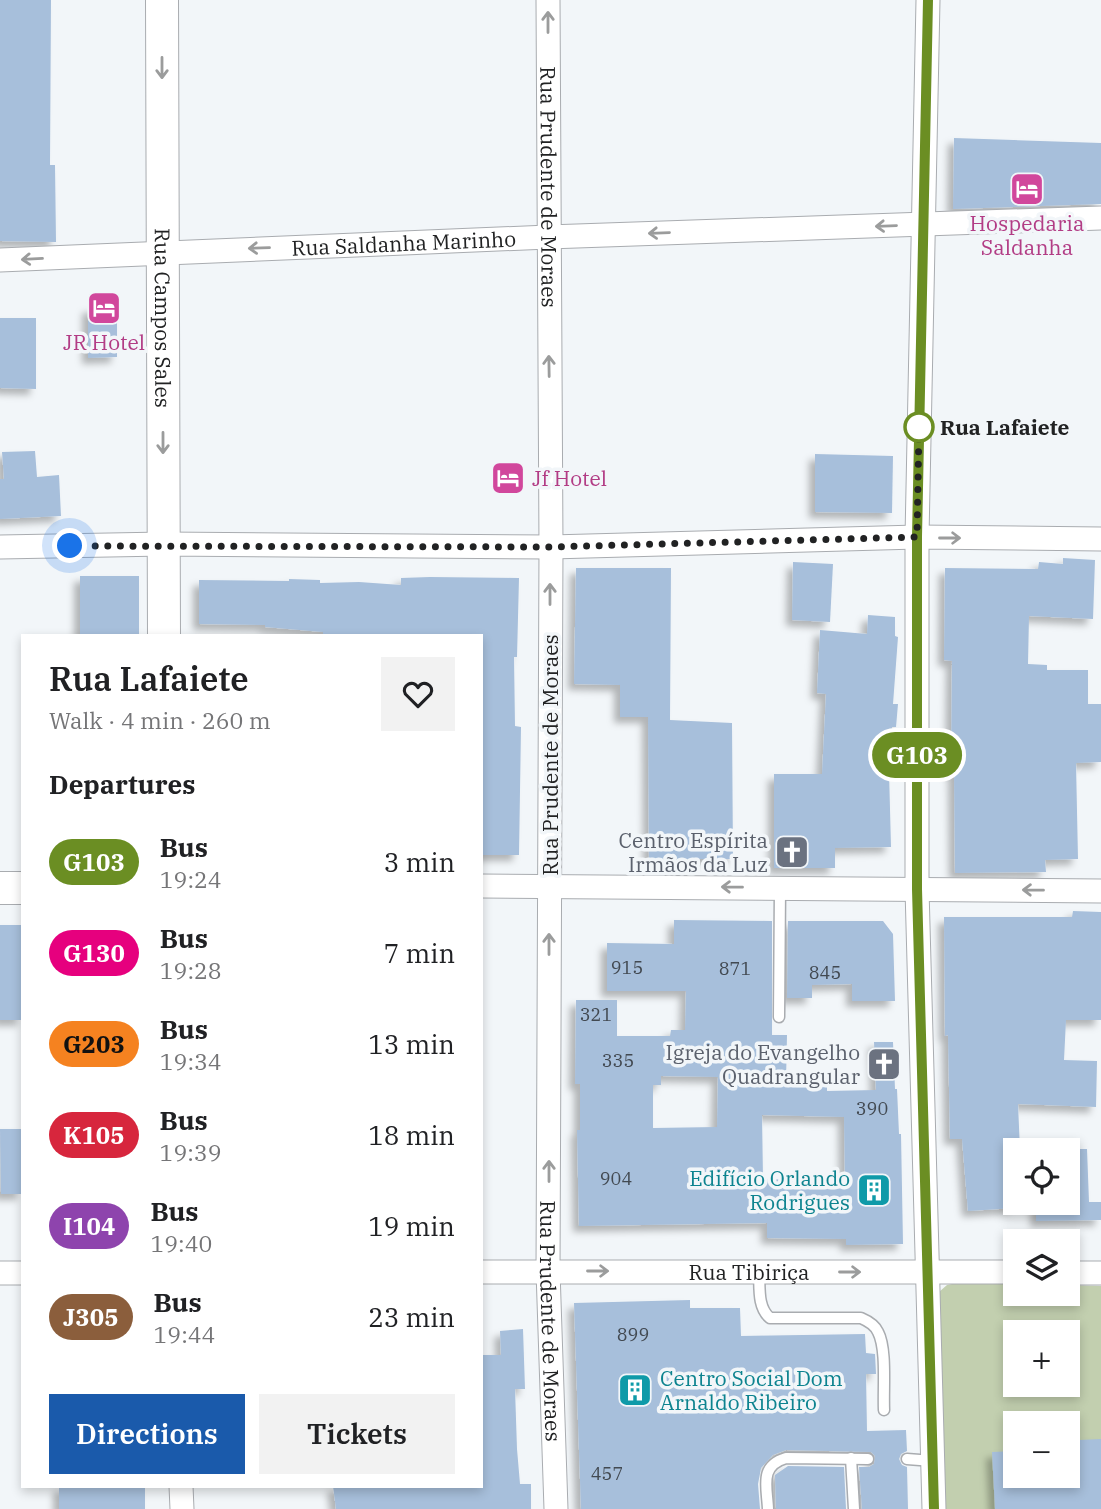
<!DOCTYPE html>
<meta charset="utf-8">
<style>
:root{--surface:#fff;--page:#f2f2f2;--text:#202124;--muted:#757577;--accent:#1a5aab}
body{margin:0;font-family:"IBM Plex Serif",serif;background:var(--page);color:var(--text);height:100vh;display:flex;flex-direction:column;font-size:26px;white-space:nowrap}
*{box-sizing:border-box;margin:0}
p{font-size:23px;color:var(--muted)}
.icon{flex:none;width:38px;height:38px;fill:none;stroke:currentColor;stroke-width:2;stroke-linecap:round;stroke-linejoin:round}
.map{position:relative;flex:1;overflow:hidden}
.panel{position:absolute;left:21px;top:634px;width:462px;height:854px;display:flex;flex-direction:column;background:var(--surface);border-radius:0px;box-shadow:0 4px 10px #0003}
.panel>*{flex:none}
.badge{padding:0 14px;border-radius:23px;font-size:24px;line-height:46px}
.buttons{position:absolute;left:1003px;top:1138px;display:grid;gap:14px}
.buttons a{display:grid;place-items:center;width:77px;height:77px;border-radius:0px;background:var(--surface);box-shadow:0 4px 10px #0003;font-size:35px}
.you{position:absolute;width:35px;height:35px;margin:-18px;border:5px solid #fff;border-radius:50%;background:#1a73e8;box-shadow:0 0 0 10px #1a73e833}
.map>.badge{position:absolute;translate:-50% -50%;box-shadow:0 0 0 4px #fff}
h2{padding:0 28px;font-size:26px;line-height:63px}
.round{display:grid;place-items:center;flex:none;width:74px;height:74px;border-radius:0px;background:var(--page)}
.headline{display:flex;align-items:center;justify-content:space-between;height:119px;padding:0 28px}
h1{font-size:33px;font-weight:600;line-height:52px}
.primary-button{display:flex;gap:14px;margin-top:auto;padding:14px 28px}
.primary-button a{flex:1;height:80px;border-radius:0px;background:var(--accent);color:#fff;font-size:28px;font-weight:600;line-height:80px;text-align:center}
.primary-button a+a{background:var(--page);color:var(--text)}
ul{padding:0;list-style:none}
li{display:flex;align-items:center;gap:21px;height:91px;padding:0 28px}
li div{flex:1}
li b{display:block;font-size:26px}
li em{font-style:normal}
li .badge{min-width:77px;font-weight:700;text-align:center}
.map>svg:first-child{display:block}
</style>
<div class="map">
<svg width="1101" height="1509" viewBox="0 0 1101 1509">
<defs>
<filter id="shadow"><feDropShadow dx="-6" dy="6" stdDeviation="3.5" flood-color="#0004"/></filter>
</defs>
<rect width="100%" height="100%" fill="#f2f6f9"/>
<path fill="#c2cfaf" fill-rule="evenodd" d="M957,1283L1015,1284V1293H1068V1285L1101,1286V1509H946L938,1303L939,1292L947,1285ZM1015,1332H1068V1384H1015ZM1015,1423H1068V1475H1015Z"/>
<g fill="#a7bfdb" fill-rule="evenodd" filter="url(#shadow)">
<polygon points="0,0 51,0 50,165 55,165 56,242 0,241"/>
<polygon points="954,138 1101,143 1101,204 953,209"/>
<polygon points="88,307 117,307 117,357 88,358"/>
<polygon points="0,318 36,318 36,389 0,388"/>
<polygon points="35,451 37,477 59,475 61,516 0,519 0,479 4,479 2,452"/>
<polygon points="815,454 893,456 892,513 815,512"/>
<polygon points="1063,558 1095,560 1093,619 1029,616 1028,664 1047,665 1047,670 1088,670 1088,704 1101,704 1101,762 1076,763 1078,859 1045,860 1046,872 955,873 954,772 951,772 952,661 944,660 945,568 1038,569 1039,562 1063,564"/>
<polygon points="793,562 833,564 830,622 792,620"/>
<polygon points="576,568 671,568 670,720 732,723 733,859 649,859 648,717 620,717 620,685 574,684"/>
<rect x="80" y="576" width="59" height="59"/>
<polygon points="430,577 519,578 517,657 514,657 515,726 521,727 519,855 481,855 481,635 323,635 323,632 265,627 265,625 199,624 199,580 289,581 289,579 320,580 320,583 359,582 401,585 401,578"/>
<polygon points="868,615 895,617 895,636 898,637 893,704 898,704 896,727 892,727 889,771 891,847 835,848 835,868 774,868 774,774 822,774 826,694 817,693 820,630 867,634"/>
<polygon points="1073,911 1101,912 1101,1020 1066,1020 1064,1060 1097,1061 1096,1107 1018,1104 1020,1150 1013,1150 1015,1208 968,1211 962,1139 950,1139 948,1035 945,1036 944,917 1072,917"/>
<path d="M674,920L772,921V1035H787L786,1081L827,1082V1091L876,1090L874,1042H893L895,1089H897L899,1134H901L903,1244L846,1245V1239L767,1238V1223L579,1226L577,1130H580V1084H575L576,1000H617V1036H670L671,1030H685L686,991H607V943L674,944ZM661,1076L718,1077L717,1127L653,1128V1085H661ZM762,1115L844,1117L845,1181L763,1179Z"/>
<polygon points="788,921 883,921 893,934 895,1001 852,1001 852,984 812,985 812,998 787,998"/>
<rect x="0" y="925" width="23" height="95"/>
<polygon points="0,1129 23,1129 23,1194 1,1194"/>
<polygon points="1068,1149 1087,1149 1089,1202 1101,1202 1101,1220 1036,1221 1036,1202 1068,1202"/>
<polygon points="690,1300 690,1308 740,1308 741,1336 865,1334 866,1353 875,1354 876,1374 866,1374 867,1431 906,1430 907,1451 901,1454 899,1459 902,1465 907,1467 908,1509 862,1509 859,1467 869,1467 874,1464 875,1456 871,1452 786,1450 773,1455 761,1468 758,1484 760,1509 581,1509 574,1303"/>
<polygon points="523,1329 525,1389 515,1389 517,1449 520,1484 531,1484 531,1509 336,1509 333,1486 481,1486 481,1355 501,1355 500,1331"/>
<polygon points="1101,1439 1101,1509 995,1509 992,1452 1015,1451 1015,1475 1068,1475 1068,1450 1079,1449 1079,1440"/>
<polygon points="788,1466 844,1467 846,1509 776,1509 775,1475"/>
<rect x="59" y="1486" width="86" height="23"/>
</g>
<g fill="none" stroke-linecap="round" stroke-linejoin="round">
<g stroke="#a9acb0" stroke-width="13">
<g id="service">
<polyline points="779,1017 780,888"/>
<path d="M759,1271C760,1287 757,1307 770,1318H861C868,1321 875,1325 878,1332C887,1349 883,1389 884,1410"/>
<polyline points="851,1458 854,1509"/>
<polyline points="907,1459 933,1461"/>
<path d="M768,1509C767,1486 759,1466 786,1458L868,1459"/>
</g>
</g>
<g stroke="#a9acb0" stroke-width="25">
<g id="minor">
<path id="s1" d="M548,0L551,547L548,1271L556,1509"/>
<polyline points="928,0 917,537 917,889 934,1509"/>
<path id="s2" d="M0,260L548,237L1101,218"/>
<polyline points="0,547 164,544 551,547 917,537 1101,539"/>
<polyline points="481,886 1101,891"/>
<path id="s3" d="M481,1272H1015"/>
<polyline points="0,1273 23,1273"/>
<polyline points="1068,1273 1101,1273"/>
<polyline points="181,1486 182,1509"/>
</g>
</g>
<g stroke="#a9acb0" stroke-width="34">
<g id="secondary">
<path id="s4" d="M162,0L164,635"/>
<polyline points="0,888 23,888"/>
</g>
</g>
<use href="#service" stroke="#fff" stroke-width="10"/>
<use href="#minor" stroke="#fff" stroke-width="23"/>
<use href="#secondary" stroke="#fff" stroke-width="32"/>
</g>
<defs><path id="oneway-shaft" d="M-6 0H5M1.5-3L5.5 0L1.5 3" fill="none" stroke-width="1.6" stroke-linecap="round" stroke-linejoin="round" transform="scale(1.75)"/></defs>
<g stroke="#9b9c9c">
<use href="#oneway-shaft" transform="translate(548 22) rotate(-90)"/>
<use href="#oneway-shaft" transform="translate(162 68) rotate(90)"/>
<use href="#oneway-shaft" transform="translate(886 226) rotate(178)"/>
<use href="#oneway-shaft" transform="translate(659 233) rotate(178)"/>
<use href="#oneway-shaft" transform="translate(259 248) rotate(178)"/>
<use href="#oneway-shaft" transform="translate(32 259) rotate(177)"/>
<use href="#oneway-shaft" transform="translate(549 366) rotate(-91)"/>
<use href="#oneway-shaft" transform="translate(163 443) rotate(90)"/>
<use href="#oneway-shaft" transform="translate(950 538)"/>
<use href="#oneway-shaft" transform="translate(550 594) rotate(-90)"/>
<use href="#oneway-shaft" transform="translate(732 887) rotate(-179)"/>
<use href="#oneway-shaft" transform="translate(1033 890) rotate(-179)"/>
<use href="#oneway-shaft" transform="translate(549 944) rotate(-90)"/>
<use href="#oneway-shaft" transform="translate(549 1171) rotate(-90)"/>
<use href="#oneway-shaft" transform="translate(598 1271)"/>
<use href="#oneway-shaft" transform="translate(850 1272)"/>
</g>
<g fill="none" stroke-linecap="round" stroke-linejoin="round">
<g stroke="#fff" stroke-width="16">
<polyline id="line" points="928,0 917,537 917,889 934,1509"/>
</g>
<use href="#line" stroke="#6b8e23" stroke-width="10"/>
<polyline stroke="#212223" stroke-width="7" stroke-dasharray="0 12.6" points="70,546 551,547 917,537 919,427"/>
</g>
<defs>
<g id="hotel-square" transform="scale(1.75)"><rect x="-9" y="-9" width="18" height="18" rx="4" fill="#d1479c" stroke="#f2f6f9"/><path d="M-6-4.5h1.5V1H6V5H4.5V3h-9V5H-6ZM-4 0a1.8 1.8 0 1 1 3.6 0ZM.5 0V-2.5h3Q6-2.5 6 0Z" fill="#fff"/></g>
<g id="church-square" transform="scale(1.75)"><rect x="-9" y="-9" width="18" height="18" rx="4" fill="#6b7280" stroke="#f2f6f9"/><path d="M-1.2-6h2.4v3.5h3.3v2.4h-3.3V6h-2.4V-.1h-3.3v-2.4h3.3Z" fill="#fff"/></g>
<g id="building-square" transform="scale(1.75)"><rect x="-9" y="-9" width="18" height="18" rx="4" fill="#0f9aa8" stroke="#f2f6f9"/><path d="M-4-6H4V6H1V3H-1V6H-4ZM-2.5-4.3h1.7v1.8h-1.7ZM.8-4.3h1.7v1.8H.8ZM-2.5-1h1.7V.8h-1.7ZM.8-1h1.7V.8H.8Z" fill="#fff"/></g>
</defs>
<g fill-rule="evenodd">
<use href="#hotel-square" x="1027" y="189"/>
<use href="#hotel-square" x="104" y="308"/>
<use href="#hotel-square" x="508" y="478"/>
<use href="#church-square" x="792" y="852"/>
<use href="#church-square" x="884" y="1064"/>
<use href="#building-square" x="874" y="1190"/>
<use href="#building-square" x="635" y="1390"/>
</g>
<circle fill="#fff" stroke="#6b8e23" stroke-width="3.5" cx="919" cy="427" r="14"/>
<g text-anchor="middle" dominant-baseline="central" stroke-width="7" stroke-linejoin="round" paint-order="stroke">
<g font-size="18" fill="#424951">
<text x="627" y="967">915</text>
<text x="735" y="968">871</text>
<text x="825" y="972">845</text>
<text x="596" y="1014">321</text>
<text x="618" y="1060">335</text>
<text x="872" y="1108">390</text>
<text x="616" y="1178">904</text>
<text x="633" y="1334">899</text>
<text x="607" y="1473">457</text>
</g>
<g font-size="21" fill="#212223" stroke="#f2f6f9">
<text stroke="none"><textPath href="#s1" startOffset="187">Rua Prudente de Moraes</textPath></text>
<text stroke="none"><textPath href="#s2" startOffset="404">Rua Saldanha Marinho</textPath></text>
<text stroke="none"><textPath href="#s4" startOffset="318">Rua Campos Sales</textPath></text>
<text transform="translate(550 755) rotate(-90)">Rua Prudente de Moraes</text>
<text stroke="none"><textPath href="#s3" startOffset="268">Rua Tibiriça</textPath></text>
<text stroke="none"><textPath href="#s1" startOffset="1321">Rua Prudente de Moraes</textPath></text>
</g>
<g font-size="21" fill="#b23c85" stroke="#f2f6f9">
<text x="1027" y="223">Hospedaria<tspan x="1027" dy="24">Saldanha</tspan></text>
<text x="104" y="342">JR Hotel</text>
<text x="532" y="478" text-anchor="start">Jf Hotel</text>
</g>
<g font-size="21" font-weight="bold" fill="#212223" stroke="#f2f6f9" text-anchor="start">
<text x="940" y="427">Rua Lafaiete</text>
</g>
<g font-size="21" fill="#5b616d" stroke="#f2f6f9" text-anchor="end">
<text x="768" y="840">Centro Espírita<tspan x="768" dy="24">Irmãos da Luz</tspan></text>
<text x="860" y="1052">Igreja do Evangelho<tspan x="860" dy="24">Quadrangular</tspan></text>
</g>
<g font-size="21" fill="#0d838f" stroke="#f2f6f9" text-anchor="end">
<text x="850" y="1178">Edifício Orlando<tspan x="850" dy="24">Rodrigues</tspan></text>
<text x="660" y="1378" text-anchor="start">Centro Social Dom<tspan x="660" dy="24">Arnaldo Ribeiro</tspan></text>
</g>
</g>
</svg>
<div class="buttons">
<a><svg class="icon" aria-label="locate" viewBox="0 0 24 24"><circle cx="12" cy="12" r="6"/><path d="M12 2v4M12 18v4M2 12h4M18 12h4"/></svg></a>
<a><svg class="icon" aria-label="layers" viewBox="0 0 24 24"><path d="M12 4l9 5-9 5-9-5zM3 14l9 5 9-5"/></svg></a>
<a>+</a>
<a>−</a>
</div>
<div class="you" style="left:70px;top:546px"></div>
<b class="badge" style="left:917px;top:755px;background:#6b8e23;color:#fff">G103</b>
<section class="panel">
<div class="headline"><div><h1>Rua Lafaiete</h1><p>Walk · 4 min · 260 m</p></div><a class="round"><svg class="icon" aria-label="heart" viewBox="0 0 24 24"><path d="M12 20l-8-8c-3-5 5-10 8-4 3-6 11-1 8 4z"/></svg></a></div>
<h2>Departures</h2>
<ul>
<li><span class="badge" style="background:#6b8e23;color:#fff">G103</span><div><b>Bus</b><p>19:24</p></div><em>3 min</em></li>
<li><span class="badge" style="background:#e6007e;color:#fff">G130</span><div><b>Bus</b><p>19:28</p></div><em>7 min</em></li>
<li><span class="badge" style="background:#f58220;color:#111">G203</span><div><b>Bus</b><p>19:34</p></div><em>13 min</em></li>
<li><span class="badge" style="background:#d7263d;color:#fff">K105</span><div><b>Bus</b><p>19:39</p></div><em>18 min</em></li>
<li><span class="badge" style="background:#8e44ad;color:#fff">I104</span><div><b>Bus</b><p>19:40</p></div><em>19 min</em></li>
<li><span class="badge" style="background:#8b5e3c;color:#fff">J305</span><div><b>Bus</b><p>19:44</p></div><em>23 min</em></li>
</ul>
<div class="primary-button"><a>Directions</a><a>Tickets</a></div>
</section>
</div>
